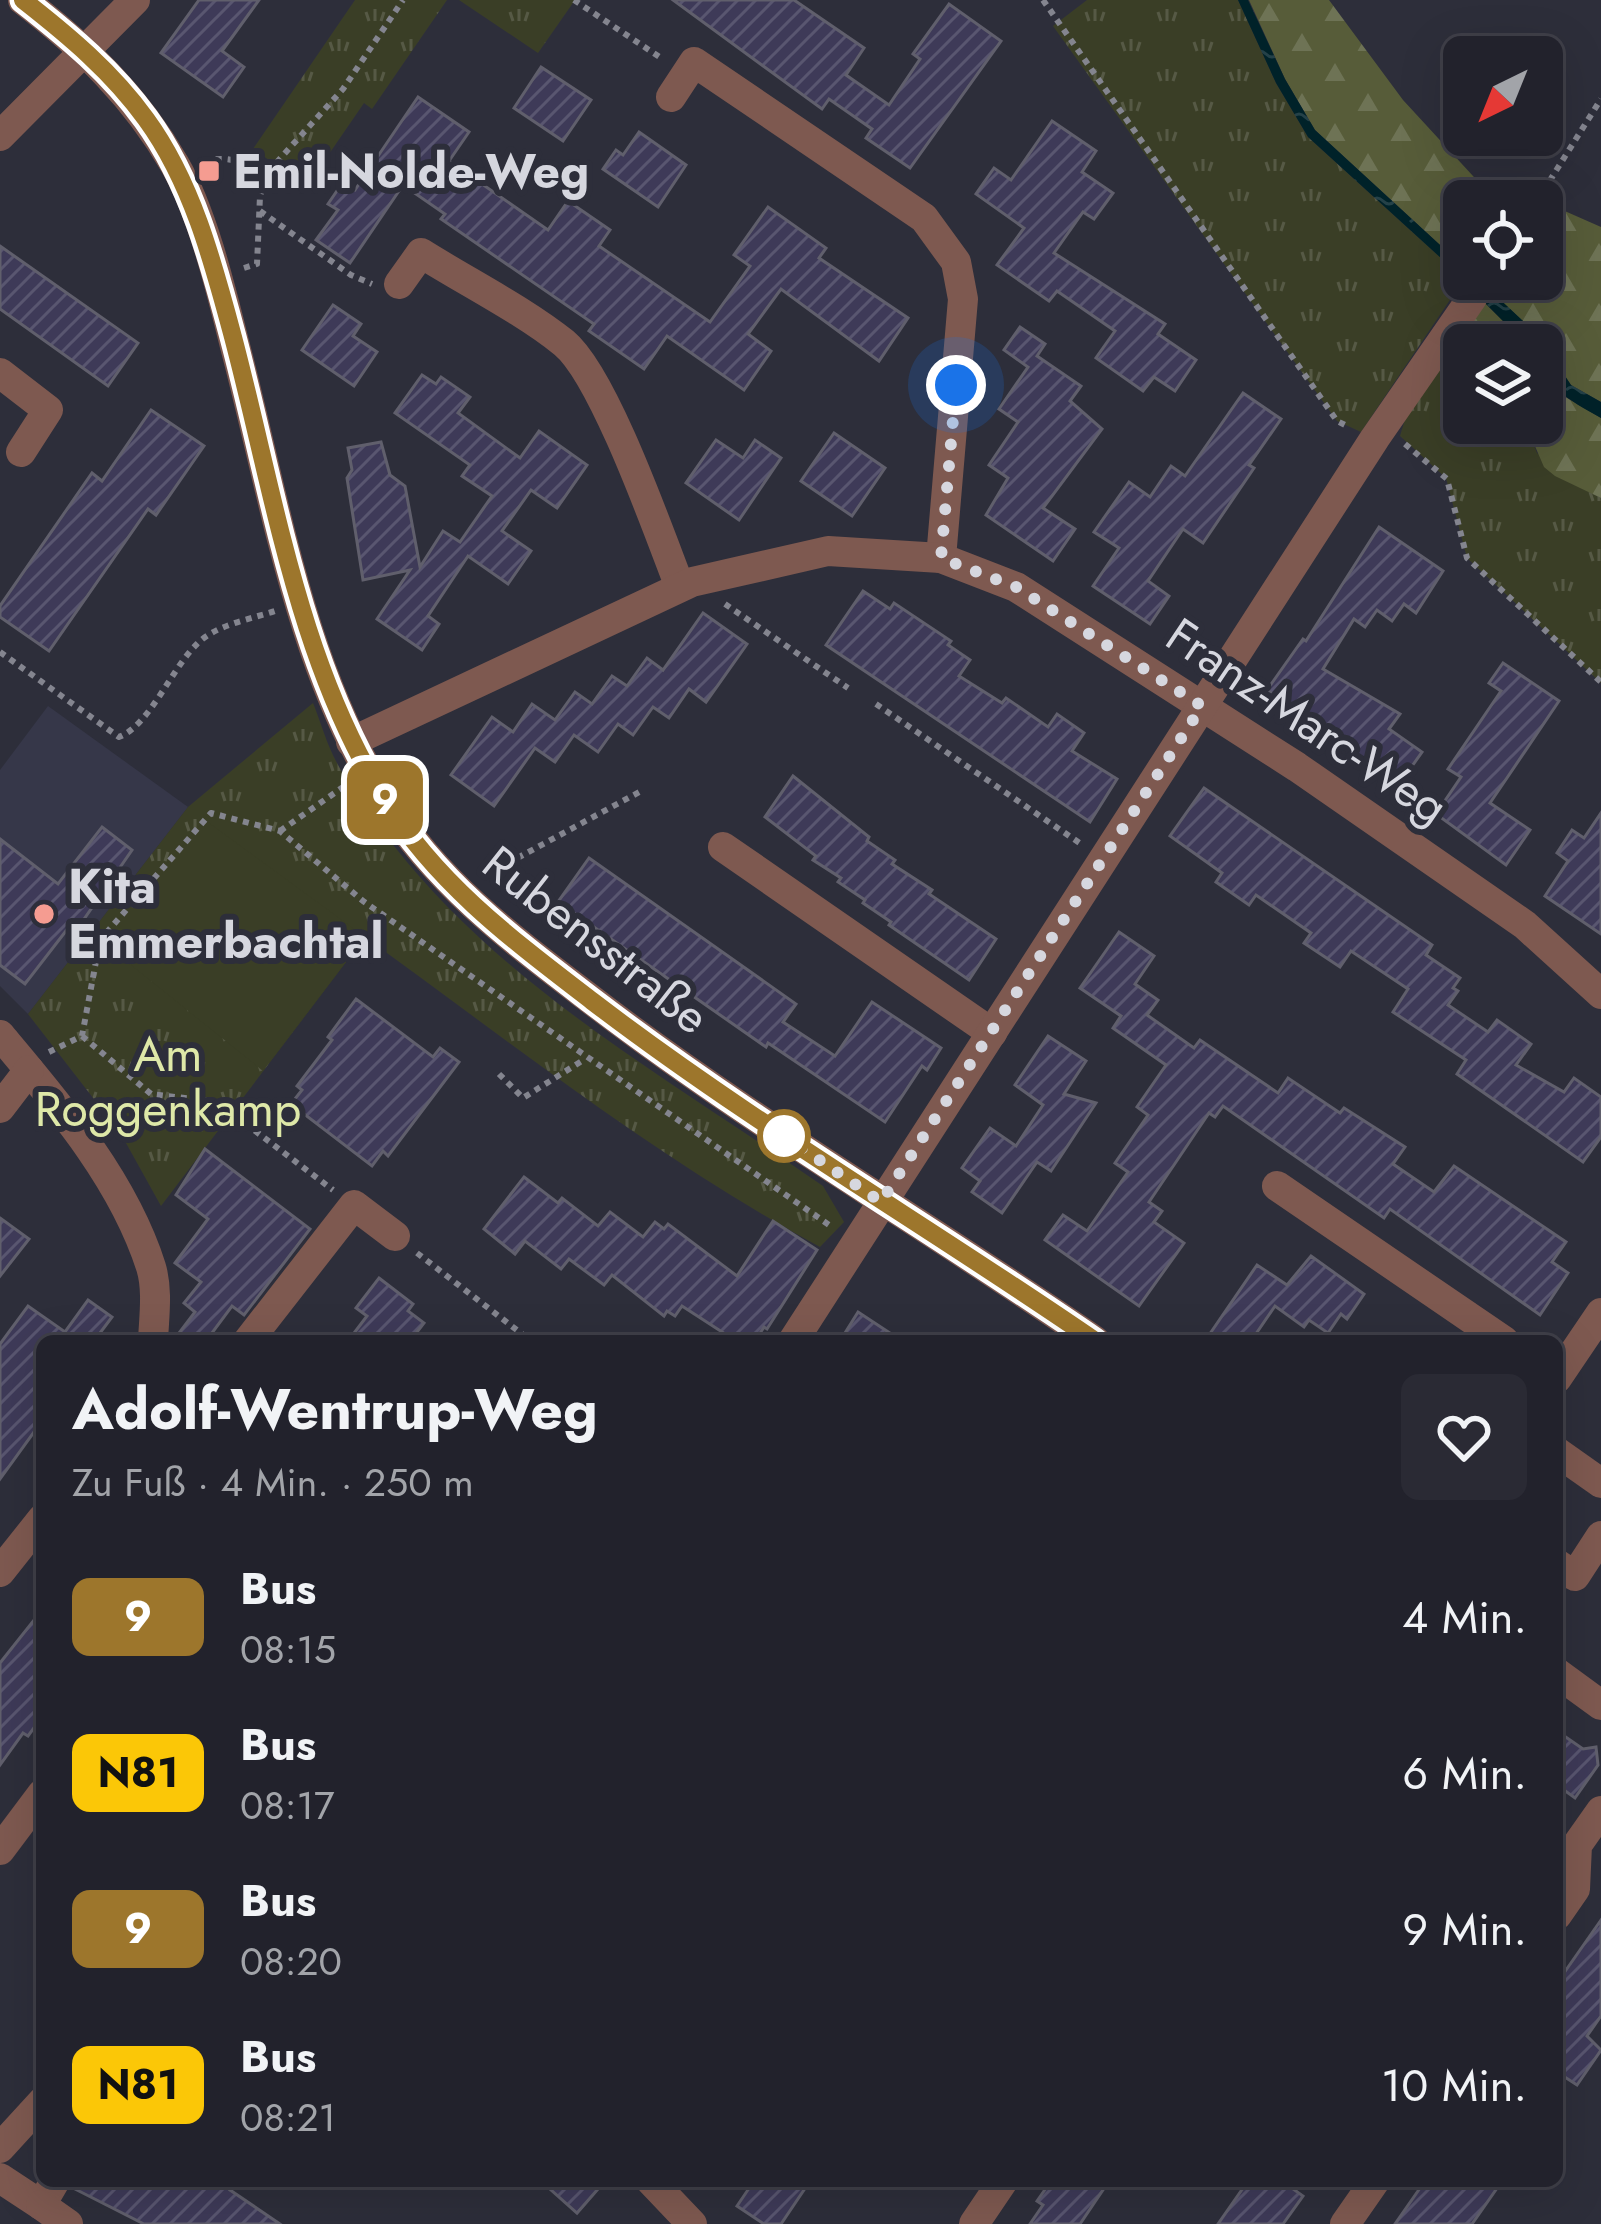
<!DOCTYPE html>
<html lang="de">
<meta charset="utf-8">
<style>
:root{--surface:#22222c;--page:#2a2a34;--text:#f1f3f6;--muted:#a2a4a9;--line:#3f3f48}
body{margin:0;font-family:Jost,sans-serif;background:var(--page);color:var(--text);height:100vh;display:flex;flex-direction:column;font-size:45px;white-space:nowrap}
*{box-sizing:border-box;margin:0}
p{font-size:39px;color:var(--muted)}
.icon{flex:none;width:66px;height:66px;fill:none;stroke:currentColor;stroke-width:2;stroke-linecap:round;stroke-linejoin:round}
.map{position:relative;flex:1;overflow:hidden}
.details{position:absolute;left:36px;top:1335px;width:1527px;height:852px;display:flex;flex-direction:column;background:var(--surface);border-radius:18px;box-shadow:0 12px 48px #0002,0 0 0 3px var(--line)}
.details>*{flex:none}
.badge{padding:0 24px;border-radius:18px;font-size:42px;line-height:78px}
.needle{width:78px;rotate:223deg}
.tools{position:absolute;left:1443px;top:36px;display:grid;gap:24px}
.tools a{display:grid;place-items:center;width:120px;height:120px;border-radius:18px;background:var(--surface);box-shadow:0 12px 48px #0002,0 0 0 3px var(--line);font-size:60px}
.you{position:absolute;width:60px;height:60px;margin:-30px;border:9px solid #fff;border-radius:50%;background:#1a73e8;box-shadow:0 0 0 18px #1a73e833}
.map>.badge{position:absolute;translate:-50% -50%;box-shadow:0 0 0 6px #fff}
.round{display:grid;place-items:center;flex:none;width:126px;height:126px;border-radius:18px;background:var(--page)}
.overview{display:flex;align-items:center;justify-content:space-between;height:204px;padding:0 36px}
h1{font-size:57px;font-weight:700;line-height:90px}
ul{padding:0;list-style:none}
li{display:flex;align-items:center;gap:36px;height:156px;padding:0 36px}
li div{flex:1}
li b{display:block;font-size:45px}
li em{font-style:normal}
li .badge{min-width:132px;font-weight:700;text-align:center}
.map>svg:first-child{display:block}
</style>
<div class="map">
<svg width="1601" height="2224" viewBox="0 0 1601 2224">
<defs>
<pattern id="grass-tufts" width="24" height="20" patternUnits="userSpaceOnUse" patternTransform="scale(3)"><rect width="24" height="20" fill="#3a3e26"/><path d="M3 7l-1-3M5 7V3M7 7l1-3M15 17l-1-3M17 17v-4M19 17l1-3" fill="none" stroke="#565945"/></pattern>
<pattern id="forest-firs" width="22" height="20" patternUnits="userSpaceOnUse" patternTransform="scale(3)"><rect width="22" height="20" fill="#575c39"/><path d="M5 1l3.5 6h-7zM16 11l3.5 6h-7z" fill="#6e7355"/></pattern>
<pattern id="water-ripples" width="26" height="14" patternUnits="userSpaceOnUse" patternTransform="scale(3)"><rect width="26" height="14" fill="#002229"/><path d="M2 4q2-2 4 0t4 0M15 11q2-2 4 0t4 0" fill="none" stroke="#244148"/></pattern>
<pattern id="building-hatch" width="6" height="6" patternUnits="userSpaceOnUse" patternTransform="scale(3)"><rect width="6" height="6" fill="#3e3a58"/><path d="M-1 1l2-2M0 6l6-6M5 7l2-2" fill="none" stroke="#595670"/></pattern>
</defs>
<rect width="100%" height="100%" fill="#2d2e3a"/>
<polygon fill="#363749" points="48,706 188,807 28,1014 0,986 0,770"/>
<g fill="url(#grass-tufts)">
<polygon points="355,0 447,0 372,109 364,103 307,186 253,149"/>
<polygon points="459,0 575,0 538,53"/>
<polygon points="1087,0 1238,0 1276,83 1308,137 1464,279 1361,432 1337,421 1053,26"/>
<polygon points="1458,334 1456,403 1464,406 1464,423 1525,423 1537,453 1582,488 1601,498 1601,683 1467,558 1446,478 1400,436 1406,416"/>
<path d="M313,703C321,723 327,745 337,763C352,793 373,819 394,846C508,991 673,1081 823,1186L844,1222L820,1247C659,1160 513,1044 365,937L161,1206L121,1134L28,1014L188,807Z"/>
</g>
<g fill="url(#forest-firs)">
<polygon points="1249,0 1329,0 1403,100 1496,201 1464,201 1464,267 1315,130 1285,79"/>
<polygon points="1542,201 1601,227 1601,402 1571,385 1537,334 1477,279 1542,279"/>
<polygon points="1483,301 1527,345 1464,345 1464,406 1444,396 1447,358"/>
<polygon points="1542,367 1562,395 1601,418 1601,498 1555,476 1544,467 1525,423 1505,423 1542,423"/>
</g>
<polygon fill="#3a3e26" points="205,820 365,937 263,1071 100,940"/>
<g fill="url(#water-ripples)">
<polygon points="1238,0 1248,0 1285,79 1315,130 1464,267 1464,279 1308,137 1276,83"/>
<path d="M1491,291L1537,334L1571,385L1601,402V418C1568,399 1542,388 1542,345H1527L1483,301Z"/>
</g>
<g fill="url(#building-hatch)" stroke="#605f6c" stroke-width="3">
<polygon points="199,0 259,0 222,51 244,67 223,97 161,53"/>
<polygon points="673,0 794,0 864,48 846,75 889,105 920,59 913,54 949,4 1001,41 910,168 866,138 872,129 829,99 822,109"/>
<polygon points="541,67 591,100 563,141 514,108"/>
<polygon points="418,97 469,132 449,161 548,230 568,201 610,230 599,246 710,322 750,266 734,255 768,207 826,248 819,258 908,318 879,361 781,289 748,334 771,351 744,390 667,336 644,369 589,331 594,324 441,219 445,214 403,185 350,263 316,240 338,210 328,204 343,182 355,190"/>
<polygon points="1052,121 1096,151 1082,172 1113,193 1094,219 1083,212 1054,253 1165,324 1158,334 1196,360 1175,391 1154,377 1143,391 1096,358 1115,331 1057,291 1049,301 997,265 1024,228 976,194 994,168 1011,180"/>
<polygon points="639,132 686,165 658,207 603,169 616,150 623,155"/>
<polygon points="0,246 138,343 108,386 0,309"/>
<polygon points="333,305 361,324 353,336 377,352 354,386 302,350"/>
<polygon points="1020,327 1045,344 1037,356 1081,386 1070,401 1102,429 1043,508 1075,529 1053,561 986,515 1008,478 989,465 1018,422 999,409 1028,367 1004,350"/>
<polygon points="422,375 436,384 441,377 470,397 458,413 520,458 539,431 587,465 557,508 531,490 502,531 531,551 508,584 468,556 428,616 439,624 422,650 377,619 410,570 363,580 347,478 352,470 348,448 381,442 390,475 405,486 420,567 443,531 460,542 492,496 462,476 470,465 395,413"/>
<polygon points="1243,393 1281,419 1249,465 1254,468 1203,543 1183,529 1148,581 1169,596 1150,624 1093,586 1119,548 1094,532 1129,482 1150,497 1171,466 1185,476"/>
<polygon points="151,410 204,446 156,515 148,509 49,651 0,617 0,606 92,473 102,481"/>
<polygon points="834,433 885,468 852,516 801,481"/>
<polygon points="716,440 743,458 755,440 781,458 739,520 686,483"/>
<polygon points="1379,527 1443,571 1416,613 1404,604 1392,621 1377,610 1365,627 1354,619 1323,669 1400,714 1389,729 1422,752 1398,786 1345,748 1347,745 1267,690 1303,639 1306,641"/>
<polygon points="863,591 890,609 894,603 951,641 948,645 970,660 959,676 1002,703 1006,698 1048,727 1057,714 1084,733 1072,751 1117,779 1090,822 826,645"/>
<polygon points="703,613 747,644 706,702 689,689 669,718 653,707 633,735 618,724 598,752 574,735 555,762 535,748 494,806 451,775 492,717 513,732 532,704 555,720 575,692 592,704 612,676 627,686 647,658 663,670"/>
<polygon points="1503,663 1559,701 1490,803 1530,830 1506,865 1436,814 1461,777 1448,769 1501,691 1489,683"/>
<polygon points="793,776 869,837 867,841 895,860 892,864 932,890 929,894 996,939 969,980 889,925 891,922 863,903 865,900 838,882 841,878 813,860 816,856 765,817"/>
<polygon points="1204,788 1432,945 1426,955 1460,978 1453,988 1458,991 1448,1005 1488,1032 1497,1020 1531,1044 1516,1065 1564,1092 1574,1078 1601,1097 1601,1137 1583,1162 1457,1074 1466,1060 1393,1012 1408,989 1351,951 1340,967 1304,943 1311,933 1256,895 1249,905 1216,882 1222,873 1170,836"/>
<polygon points="1601,813 1601,934 1545,896 1568,861 1557,853 1572,830 1584,838"/>
<polygon points="102,827 132,850 75,932 69,927 25,984 0,965 0,839 58,884"/>
<polygon points="589,858 796,1004 783,1022 835,1056 872,1002 941,1048 927,1070 922,1066 885,1122 768,1043 766,1047 558,902"/>
<polygon points="1119,932 1154,956 1135,984 1158,1000 1147,1015 1194,1048 1200,1040 1278,1093 1288,1078 1340,1113 1344,1108 1405,1147 1393,1164 1434,1192 1454,1166 1566,1242 1552,1262 1568,1273 1540,1315 1390,1209 1384,1218 1223,1106 1215,1117 1209,1113 1149,1202 1162,1211 1154,1222 1184,1243 1139,1306 1045,1240 1063,1215 1087,1231 1128,1172 1115,1163 1148,1115 1137,1107 1166,1065 1113,1028 1121,1016 1080,988"/>
<polygon points="356,999 433,1057 440,1048 459,1062 388,1156 383,1151 372,1166 291,1104 302,1090 297,1086 332,1040 328,1037"/>
<polygon points="1048,1036 1086,1061 1064,1094 1096,1103 1051,1171 1037,1162 1002,1213 972,1192 980,1181 962,1168 990,1128 1016,1146 1043,1105 1015,1085"/>
<polygon points="205,1149 310,1229 244,1315 232,1306 206,1341 173,1341 195,1312 184,1303 201,1282 175,1263 208,1219 176,1195"/>
<polygon points="524,1177 558,1203 562,1198 598,1226 610,1212 643,1237 655,1222 664,1229 668,1224 737,1276 773,1221 817,1250 767,1329 764,1327 755,1341 736,1341 682,1306 675,1316 667,1311 664,1316 612,1275 604,1285 569,1259 561,1269 525,1241 515,1254 484,1229"/>
<polygon points="0,1218 29,1239 0,1276"/>
<polygon points="1311,1256 1364,1294 1347,1319 1341,1314 1328,1333 1309,1320 1304,1327 1275,1306 1251,1341 1205,1341 1257,1265 1287,1285"/>
<polygon points="379,1278 413,1304 408,1311 424,1323 410,1341 348,1341 367,1316 356,1308"/>
<polygon points="88,1300 112,1317 94,1341 42,1341 42,1421 0,1479 0,1344 28,1306 65,1332"/>
<polygon points="858,1312 902,1341 840,1341"/>
<polygon points="42,1610 42,1717 28,1736 23,1733 0,1765 0,1663"/>
<polygon points="1557,1731 1583,1749 1596,1747 1598,1765 1575,1798 1557,1785"/>
<polygon points="1601,1920 1601,2016 1587,2036 1601,2050 1577,2085 1557,2072 1557,1983"/>
<polygon points="74,2181 236,2181 230,2190 280,2224 144,2224 73,2188"/>
<polygon points="541,2181 605,2181 577,2213"/>
<polygon points="754,2181 810,2181 781,2224 764,2224 737,2206"/>
<polygon points="1051,2181 1109,2181 1080,2224 1030,2224 1043,2205 1037,2201"/>
<polygon points="1248,2181 1282,2181 1303,2196 1283,2224 1218,2224"/>
<polygon points="1425,2181 1502,2181 1472,2224 1395,2224"/>
</g>
<g fill="none" stroke-linecap="round" stroke-linejoin="round">
<g stroke="#84858f" stroke-width="6" stroke-dasharray="6 6" stroke-linecap="butt">
<polyline points="574,0 661,58"/>
<polyline points="1043,0 1337,421 1347,426"/>
<path d="M204,162C227,154 245,163 266,173"/>
<polyline points="1537,201 1601,99"/>
<polyline points="260,211 351,275 372,284"/>
<polyline points="244,268 257,264 260,196 267,173 343,89 403,0"/>
<polyline points="1405,444 1447,479 1467,558 1601,682"/>
<polyline points="725,604 848,688"/>
<path d="M0,652L119,737C150,725 171,669 197,644C215,625 251,619 275,611"/>
<polyline points="876,704 1081,844"/>
<polyline points="280,831 346,785"/>
<polyline points="486,875 643,790"/>
<polyline points="82,1036 151,1094 217,1102 333,1190"/>
<polyline points="49,1052 82,1036 100,940 211,813 280,831 363,901 832,1227"/>
<polyline points="499,1074 523,1098 585,1059"/>
<polyline points="417,1253 531,1341"/>
</g>
<g stroke="#7e5950" stroke-width="30">
<path d="M23,0C85,48 135,96 175,165C203,214 221,290 235,346C275,498 299,665 385,800C436,882 509,937 585,995C748,1121 926,1224 1095,1341"/>
<polyline points="671,97 694,62 924,218 956,262 963,299 941,558"/>
<polyline points="0,136 135,0"/>
<path d="M399,284L421,253C467,282 523,310 564,343C604,376 659,533 680,587"/>
<polyline points="0,373 48,410 21,452"/>
<polyline points="351,742 692,582 828,551 941,558 1016,587 1297,767 1525,925 1601,994"/>
<polyline points="723,847 992,1033"/>
<path d="M0,1035C58,1104 123,1179 151,1267C158,1290 154,1317 153,1341"/>
<polyline points="0,1108 29,1070"/>
<polyline points="1277,1186 1504,1341"/>
<polyline points="248,1341 354,1205 395,1236"/>
<polyline points="793,1341 1375,438 1472,298"/>
<polyline points="1557,1378 1601,1313"/>
<polyline points="1557,1452 1601,1483"/>
<polyline points="1557,1564 1575,1576 1601,1536"/>
<polyline points="0,1572 42,1519"/>
<polyline points="1557,1673 1601,1705"/>
<polyline points="0,1850 42,1794"/>
<polyline points="1557,1915 1575,1889 1577,1845 1601,1811"/>
<polyline points="0,2148 42,2102"/>
<polyline points="0,2178 41,2205 55,2181"/>
<polyline points="651,2181 692,2224"/>
<polyline points="41,2205 68,2224"/>
<polyline points="974,2224 1003,2181"/>
<polyline points="1345,2224 1375,2181"/>
</g>
</g>
<g fill="none" stroke-linecap="round" stroke-linejoin="round">
<g stroke="#fff" stroke-width="27">
<path id="line" d="M23,0C69,36 112,72 146,119C192,182 213,262 233,337C274,492 298,662 385,800C437,884 514,941 592,1001C753,1124 928,1226 1095,1341"/>
</g>
<use href="#line" stroke="#9d762c" stroke-width="18"/>
<polyline stroke="#d6d7df" stroke-width="12" stroke-dasharray="0 21.6" points="784,1136 881,1202 1202,706 1016,587 941,558 956,385"/>
</g>
<g fill="#f59c91" stroke="#2d2e3a" stroke-width="4.5">
<rect x="197" y="159" width="24" height="24" rx="6"/>
<circle cx="44" cy="914" r="12"/>
</g>
<circle fill="#fff" stroke="#9d762c" stroke-width="6" cx="784" cy="1136" r="24"/>
<g text-anchor="middle" dominant-baseline="central" stroke-width="12" stroke-linejoin="round" paint-order="stroke">
<g font-size="48" font-weight="bold" fill="#d6d7df" stroke="#2d2e3a" text-anchor="start">
<text x="233" y="171">Emil-Nolde-Weg</text>
<text x="68" y="886">Kita<tspan x="68" dy="55">Emmerbachtal</tspan></text>
</g>
<g font-size="48" fill="#d6d7df" stroke="#2d2e3a">
<text transform="translate(1307 721) rotate(34)">Franz-Marc-Weg</text>
<text transform="translate(596 940) rotate(38)">Rubensstraße</text>
</g>
<g font-size="48" fill="#dee8a8" stroke="#2d2e3a">
<text x="168" y="1054">Am<tspan x="168" dy="55">Roggenkamp</tspan></text>
</g>
</g>
</svg>
<div class="tools">
<a><svg class="needle" viewBox="-14 -14 28 28"><path d="M0-13l5 13h-10z" fill="#e53935"/><path d="M0 13l5-13h-10z" fill="#a2a4a9"/></svg></a>
<a><svg class="icon" aria-label="locate" viewBox="0 0 24 24"><circle cx="12" cy="12" r="6"/><path d="M12 2v4M12 18v4M2 12h4M18 12h4"/></svg></a>
<a><svg class="icon" aria-label="layers" viewBox="0 0 24 24"><path d="M12 4l9 5-9 5-9-5zM3 14l9 5 9-5"/></svg></a>
</div>
<div class="you" style="left:956px;top:385px"></div>
<b class="badge" style="left:385px;top:800px;background:#9d762c;color:#fff">9</b>
<section class="details">
<div class="overview"><div><h1>Adolf-Wentrup-Weg</h1><p>Zu Fuß · 4 Min. · 250 m</p></div><a class="round"><svg class="icon" aria-label="heart" viewBox="0 0 24 24"><path d="M12 20l-8-8c-3-5 5-10 8-4 3-6 11-1 8 4z"/></svg></a></div>
<ul>
<li><span class="badge" style="background:#9d762c;color:#fff">9</span><div><b>Bus</b><p>08:15</p></div><em>4 Min.</em></li>
<li><span class="badge" style="background:#fbc707;color:#111">N81</span><div><b>Bus</b><p>08:17</p></div><em>6 Min.</em></li>
<li><span class="badge" style="background:#9d762c;color:#fff">9</span><div><b>Bus</b><p>08:20</p></div><em>9 Min.</em></li>
<li><span class="badge" style="background:#fbc707;color:#111">N81</span><div><b>Bus</b><p>08:21</p></div><em>10 Min.</em></li>
</ul>
</section>
</div>
